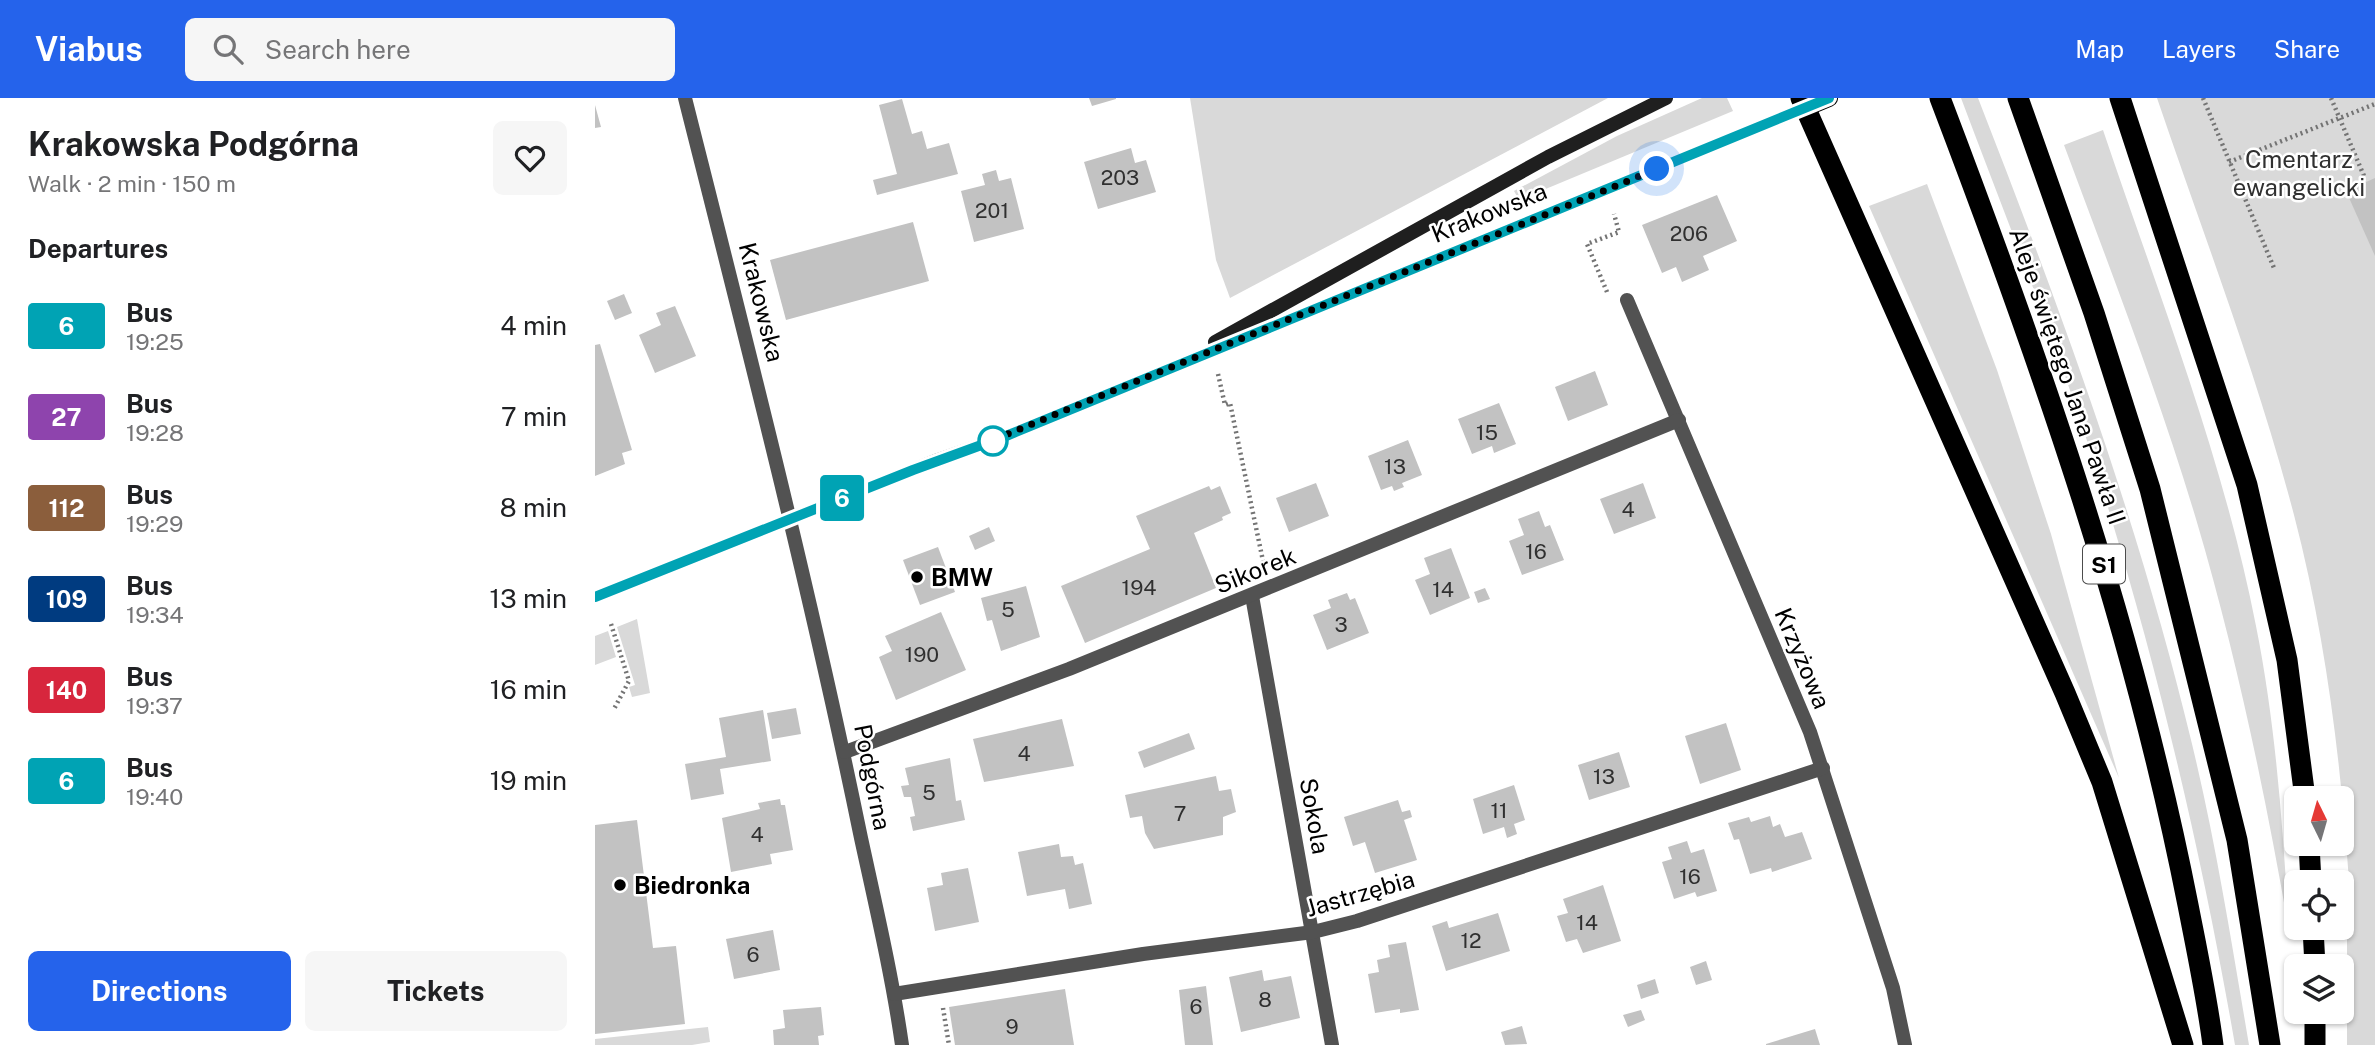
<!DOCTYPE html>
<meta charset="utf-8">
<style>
:root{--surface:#fff;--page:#f6f6f6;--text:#202124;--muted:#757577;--accent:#2563eb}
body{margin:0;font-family:"Public Sans",sans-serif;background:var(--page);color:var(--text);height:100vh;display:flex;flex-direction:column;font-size:26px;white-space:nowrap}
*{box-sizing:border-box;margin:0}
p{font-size:23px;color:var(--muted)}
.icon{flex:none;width:38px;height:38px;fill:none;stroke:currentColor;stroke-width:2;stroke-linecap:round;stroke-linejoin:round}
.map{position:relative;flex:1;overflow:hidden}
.panel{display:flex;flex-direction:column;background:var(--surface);width:595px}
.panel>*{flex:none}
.badge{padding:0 14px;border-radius:5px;font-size:24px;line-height:46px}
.needle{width:46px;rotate:355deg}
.controls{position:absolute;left:1689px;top:688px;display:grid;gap:14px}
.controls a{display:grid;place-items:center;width:70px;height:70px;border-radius:10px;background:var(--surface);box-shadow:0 2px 5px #0004;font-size:35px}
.you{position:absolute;width:35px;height:35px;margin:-18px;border:5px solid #fff;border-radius:50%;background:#1a73e8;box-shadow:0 0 0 10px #1a73e833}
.map>.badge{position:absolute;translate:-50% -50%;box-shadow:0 0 0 4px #fff}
h2{padding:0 28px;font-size:26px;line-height:63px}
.round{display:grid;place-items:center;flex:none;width:74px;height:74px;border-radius:10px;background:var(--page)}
.overview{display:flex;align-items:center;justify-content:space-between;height:119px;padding:0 28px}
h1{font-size:33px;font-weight:700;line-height:52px}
.cta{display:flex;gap:14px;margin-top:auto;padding:14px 28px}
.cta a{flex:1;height:80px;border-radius:10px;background:var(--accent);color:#fff;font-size:28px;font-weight:700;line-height:80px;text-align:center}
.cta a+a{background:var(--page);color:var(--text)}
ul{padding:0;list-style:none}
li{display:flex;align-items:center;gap:21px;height:91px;padding:0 28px}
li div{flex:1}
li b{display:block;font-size:26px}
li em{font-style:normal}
li .badge{min-width:77px;font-weight:700;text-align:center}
header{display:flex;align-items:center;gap:42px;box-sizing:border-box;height:98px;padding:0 35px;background:var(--accent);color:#fff}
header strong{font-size:33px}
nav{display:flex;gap:38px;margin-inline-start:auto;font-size:24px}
.search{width:490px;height:63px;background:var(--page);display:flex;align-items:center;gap:18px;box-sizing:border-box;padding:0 24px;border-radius:10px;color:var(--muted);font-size:26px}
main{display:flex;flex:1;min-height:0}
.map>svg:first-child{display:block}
</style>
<header>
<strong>Viabus</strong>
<div class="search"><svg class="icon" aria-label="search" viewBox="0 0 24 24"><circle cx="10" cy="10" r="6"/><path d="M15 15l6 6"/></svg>Search here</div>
<nav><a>Map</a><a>Layers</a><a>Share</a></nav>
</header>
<main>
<section class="panel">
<div class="overview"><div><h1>Krakowska Podgórna</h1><p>Walk · 2 min · 150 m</p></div><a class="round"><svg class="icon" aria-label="heart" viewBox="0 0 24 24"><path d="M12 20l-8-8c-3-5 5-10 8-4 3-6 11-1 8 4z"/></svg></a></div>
<h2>Departures</h2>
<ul>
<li><span class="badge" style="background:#00a3b4;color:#fff">6</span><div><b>Bus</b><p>19:25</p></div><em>4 min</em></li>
<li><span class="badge" style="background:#8e44ad;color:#fff">27</span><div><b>Bus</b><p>19:28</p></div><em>7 min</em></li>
<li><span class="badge" style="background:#8b5e3c;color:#fff">112</span><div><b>Bus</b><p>19:29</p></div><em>8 min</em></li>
<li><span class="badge" style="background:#003b80;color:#fff">109</span><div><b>Bus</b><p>19:34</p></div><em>13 min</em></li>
<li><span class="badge" style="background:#d7263d;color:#fff">140</span><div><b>Bus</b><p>19:37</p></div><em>16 min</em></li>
<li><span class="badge" style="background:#00a3b4;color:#fff">6</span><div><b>Bus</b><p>19:40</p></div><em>19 min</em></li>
</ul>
<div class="cta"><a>Directions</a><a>Tickets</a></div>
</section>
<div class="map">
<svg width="1780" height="947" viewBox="0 0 1780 947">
<rect width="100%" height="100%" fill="#fff"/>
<g fill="#d9d9d9">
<polygon points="595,0 1013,0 635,200 621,162"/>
<polygon points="1107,0 1132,0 1138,13 924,102 919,93 1022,38"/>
<path d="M1366,0H1383C1466,212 1544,425 1597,646C1621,745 1637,847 1654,947H1640C1608,762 1566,583 1511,403C1470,266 1416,133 1366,0Z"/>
<path d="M1562,0H1780V947H1752V837L1756,814C1748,681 1733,547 1699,417C1662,276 1609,138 1562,0Z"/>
<path d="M1508,32C1563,195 1628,359 1661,528C1681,628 1688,731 1694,833C1670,694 1641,556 1601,421C1563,294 1515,171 1469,47Z"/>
<polygon points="1332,86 1402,272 1456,436 1524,680 1274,108"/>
<polygon points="42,521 55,595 37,599 34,589 40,587 22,529"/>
<polygon points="13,533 21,559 0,567 0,538"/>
<polygon points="113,929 115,944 97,947 0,947 0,941"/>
</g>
<g fill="#c2c2c2">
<polygon points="494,0 521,0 521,1 497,8"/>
<polygon points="307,1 317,36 327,33 332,51 354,45 363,76 282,97 278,82 302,76 284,7"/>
<polygon points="0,7 6,29 0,30"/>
<polygon points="536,50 540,65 551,62 561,94 503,111 489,64"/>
<polygon points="401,72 404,83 416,80 429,131 379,144 366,93 390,87 387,76"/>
<polygon points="1780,80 1780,158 1751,93"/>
<polygon points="1122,97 1142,143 1108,158 1114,172 1087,184 1081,169 1067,175 1047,127"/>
<polygon points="318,124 334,183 191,222 175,162"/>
<polygon points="29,196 37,215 20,222 12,203"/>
<polygon points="80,208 101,258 60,275 44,237 66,227 61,215"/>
<polygon points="5,246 37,352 27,355 30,366 0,378 0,247"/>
<polygon points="1000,273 1013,307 973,323 960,289"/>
<polygon points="904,305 921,346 899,355 897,348 877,356 863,321"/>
<polygon points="813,342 827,377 807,385 809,389 799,393 797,388 786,392 773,358"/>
<polygon points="721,385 734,418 694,434 681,400"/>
<polygon points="1048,385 1061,420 1019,436 1005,401"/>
<polygon points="614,388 616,392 625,388 636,415 627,419 628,422 599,435 621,490 490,545 466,488 555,451 541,418"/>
<polygon points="944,413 950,429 955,427 969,462 927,477 914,443 929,437 923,421"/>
<polygon points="394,429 400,443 380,452 374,438"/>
<polygon points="343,449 360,494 325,507 308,462"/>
<polygon points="856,450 875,500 835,517 820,482 835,476 829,460"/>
<polygon points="431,488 445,539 406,553 397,522 392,523 386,500"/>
<polygon points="890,490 895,501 883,505 879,494"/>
<polygon points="752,495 755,502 760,500 774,535 732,552 718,517 736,510 733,502"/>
<polygon points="346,514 371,572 301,602 284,559 297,553 290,538"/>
<polygon points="201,610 206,636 177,641 172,615"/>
<polygon points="168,612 176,663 125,671 129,696 96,702 90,666 131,659 124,620"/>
<polygon points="467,621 479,668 389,684 378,641"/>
<polygon points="1131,625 1146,672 1105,686 1090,638"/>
<polygon points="594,635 600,651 549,670 543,654"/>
<polygon points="1024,654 1035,689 994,702 983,667"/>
<polygon points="355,660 361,703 366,702 370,722 318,733 315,719 320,718 316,699 309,699 306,688 314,687 310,670"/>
<polygon points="621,678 624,693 636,691 641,714 628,719 628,737 559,751 550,735 547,718 535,720 530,697"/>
<polygon points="919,687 930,722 919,726 922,736 912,740 909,729 888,736 878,701"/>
<polygon points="185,701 186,707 190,707 198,752 175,756 177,766 136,774 127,720 165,711 163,705"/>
<polygon points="803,702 807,714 815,712 817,719 809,722 822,762 780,775 770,744 758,748 749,719"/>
<polygon points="1175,718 1178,729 1185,726 1190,739 1207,734 1217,761 1177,774 1176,770 1155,776 1144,741 1139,742 1133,725 1154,719 1156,724"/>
<polygon points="42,722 58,850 81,848 90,926 0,936 0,727"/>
<polygon points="1092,743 1096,755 1109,751 1122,793 1102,799 1100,794 1079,801 1067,764 1077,761 1073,749"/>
<polygon points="464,746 466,759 478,758 480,767 488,765 497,806 474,811 470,791 432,798 423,754"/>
<polygon points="373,770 384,824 340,833 332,790 348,787 346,775"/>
<polygon points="1008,787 1026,843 988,855 982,841 971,844 962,818 973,815 968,801"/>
<polygon points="903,815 915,853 851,873 837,828 852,823 854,830"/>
<polygon points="178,832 185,872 139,881 131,841"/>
<polygon points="811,844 824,912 805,915 805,911 780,915 773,876 784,874 782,862 795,859 793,847"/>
<polygon points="1111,863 1117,882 1101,887 1095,869"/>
<polygon points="667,872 669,883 696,878 705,920 646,934 634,879"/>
<polygon points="1060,881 1064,895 1046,901 1042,887"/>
<polygon points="611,888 618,947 590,947 584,892"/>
<polygon points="470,891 479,947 360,947 354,909"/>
<polygon points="226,909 229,937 223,938 224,947 179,947 178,932 190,930 188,912"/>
<polygon points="1046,912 1050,922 1033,929 1028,917"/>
<polygon points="927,928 932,946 910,947 906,934"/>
<polygon points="1220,931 1225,947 1171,947 1171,946"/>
</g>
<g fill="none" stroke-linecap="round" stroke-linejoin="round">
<g stroke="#747474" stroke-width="4.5" stroke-dasharray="2 3.5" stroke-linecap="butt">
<polyline points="1608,0 1679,170"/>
<polyline points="1736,0 1769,78"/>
<polyline points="1634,64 1780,6"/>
<polyline points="1012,194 992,146 1024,134 1019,116"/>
<polyline points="623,276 630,307 635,305 668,463 671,465"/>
<polyline points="16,526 34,583 19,611"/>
<polyline points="348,910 354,947"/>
</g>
<g stroke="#525252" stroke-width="14">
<path d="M90,0C152,246 215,491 266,740C281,809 297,877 307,947"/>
<polyline points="1032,202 1215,634 1298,890 1310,947"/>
<polyline points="657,498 737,947"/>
<polyline points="250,654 474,571 1084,322"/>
<polyline points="299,896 548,856 718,834 762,823 1228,670"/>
</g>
<g stroke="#1f1f1f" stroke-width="14">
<polyline points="620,244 953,59 1071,0"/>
<polyline points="0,499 343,362 411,338 1210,10"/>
</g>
<polyline stroke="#000" stroke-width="18" points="1210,10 1234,0"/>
<g stroke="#000" stroke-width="21">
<polyline points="1206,0 1470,595 1507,684 1588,947"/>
<path d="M1345,0C1446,265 1538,527 1593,807C1602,853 1612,900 1618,947"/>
<polyline points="1423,0 1499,215 1555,391 1642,742 1675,947"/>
<polyline points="1525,0 1652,387 1692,562 1710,700"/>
<polyline points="1714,746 1716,784"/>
<polyline points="1718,830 1720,868"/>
<polyline points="1720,947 1720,914"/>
</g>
</g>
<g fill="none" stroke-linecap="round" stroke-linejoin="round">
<g stroke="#fff" stroke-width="16">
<polyline id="line" points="0,499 318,372 411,338 1234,0"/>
</g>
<use href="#line" stroke="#00a3b4" stroke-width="10"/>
<polyline stroke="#000" stroke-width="7" stroke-dasharray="0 12.6" points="398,343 388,346 1062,71"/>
</g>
<circle fill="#fff" stroke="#00a3b4" stroke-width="3.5" cx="398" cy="343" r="14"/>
<g fill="#000" stroke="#fff" stroke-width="2.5">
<circle cx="322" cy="479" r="7"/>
<circle cx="25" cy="787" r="7"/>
</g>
<g text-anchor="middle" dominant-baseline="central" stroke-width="5" stroke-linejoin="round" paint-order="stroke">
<g font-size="21" fill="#303030">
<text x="525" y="79">203</text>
<text x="397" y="112">201</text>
<text x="1094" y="135">206</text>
<text x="892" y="334">15</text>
<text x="800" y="368">13</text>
<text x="1033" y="411">4</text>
<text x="941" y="453">16</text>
<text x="544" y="489">194</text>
<text x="848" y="491">14</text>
<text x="413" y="511">5</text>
<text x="746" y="526">3</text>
<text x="327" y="556">190</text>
<text x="429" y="655">4</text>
<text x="1009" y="678">13</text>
<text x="334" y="694">5</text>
<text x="904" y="712">11</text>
<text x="585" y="715">7</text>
<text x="162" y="736">4</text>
<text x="1095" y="778">16</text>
<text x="992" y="824">14</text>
<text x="876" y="842">12</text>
<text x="158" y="856">6</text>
<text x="670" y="901">8</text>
<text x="601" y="908">6</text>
<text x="417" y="928">9</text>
</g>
<rect fill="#fff" stroke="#4c4c4c" stroke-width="2" x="1488" y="446.5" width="42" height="39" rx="5"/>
<g font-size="23" font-weight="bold" fill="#000">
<text x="1509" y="466">S1</text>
</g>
<g font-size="24" fill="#303030" stroke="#fff">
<text x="1704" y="61">Cmentarz<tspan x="1704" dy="28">ewangelicki</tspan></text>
</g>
<g font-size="24" fill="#000" stroke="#fff">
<text transform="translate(894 114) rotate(-22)">Krakowska</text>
<text transform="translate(167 204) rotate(76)">Krakowska</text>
<text transform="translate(1473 278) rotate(71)">Aleje świętego Jana Pawła II</text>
<text transform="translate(660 472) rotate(-22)">Sikorek</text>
<text transform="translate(1208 560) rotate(67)">Krzyżowa</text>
<text transform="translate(278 679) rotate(79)">Podgórna</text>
<text transform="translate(720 718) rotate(80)">Sokola</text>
<text transform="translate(765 795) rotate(-16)">Jastrzębia</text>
</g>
<g font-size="24" font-weight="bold" fill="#000" stroke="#fff" text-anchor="start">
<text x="336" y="479">BMW</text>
<text x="39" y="787">Biedronka</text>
</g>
</g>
</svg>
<div class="controls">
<a><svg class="needle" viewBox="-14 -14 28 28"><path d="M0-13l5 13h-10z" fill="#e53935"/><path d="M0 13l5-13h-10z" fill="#757577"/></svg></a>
<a><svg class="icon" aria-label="locate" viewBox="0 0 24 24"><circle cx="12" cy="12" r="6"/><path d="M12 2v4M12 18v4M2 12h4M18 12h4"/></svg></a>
<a><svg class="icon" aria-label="layers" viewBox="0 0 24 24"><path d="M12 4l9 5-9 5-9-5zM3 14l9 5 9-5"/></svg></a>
</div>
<div class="you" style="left:1062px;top:71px"></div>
<b class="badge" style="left:247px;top:400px;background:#00a3b4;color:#fff">6</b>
</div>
</main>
